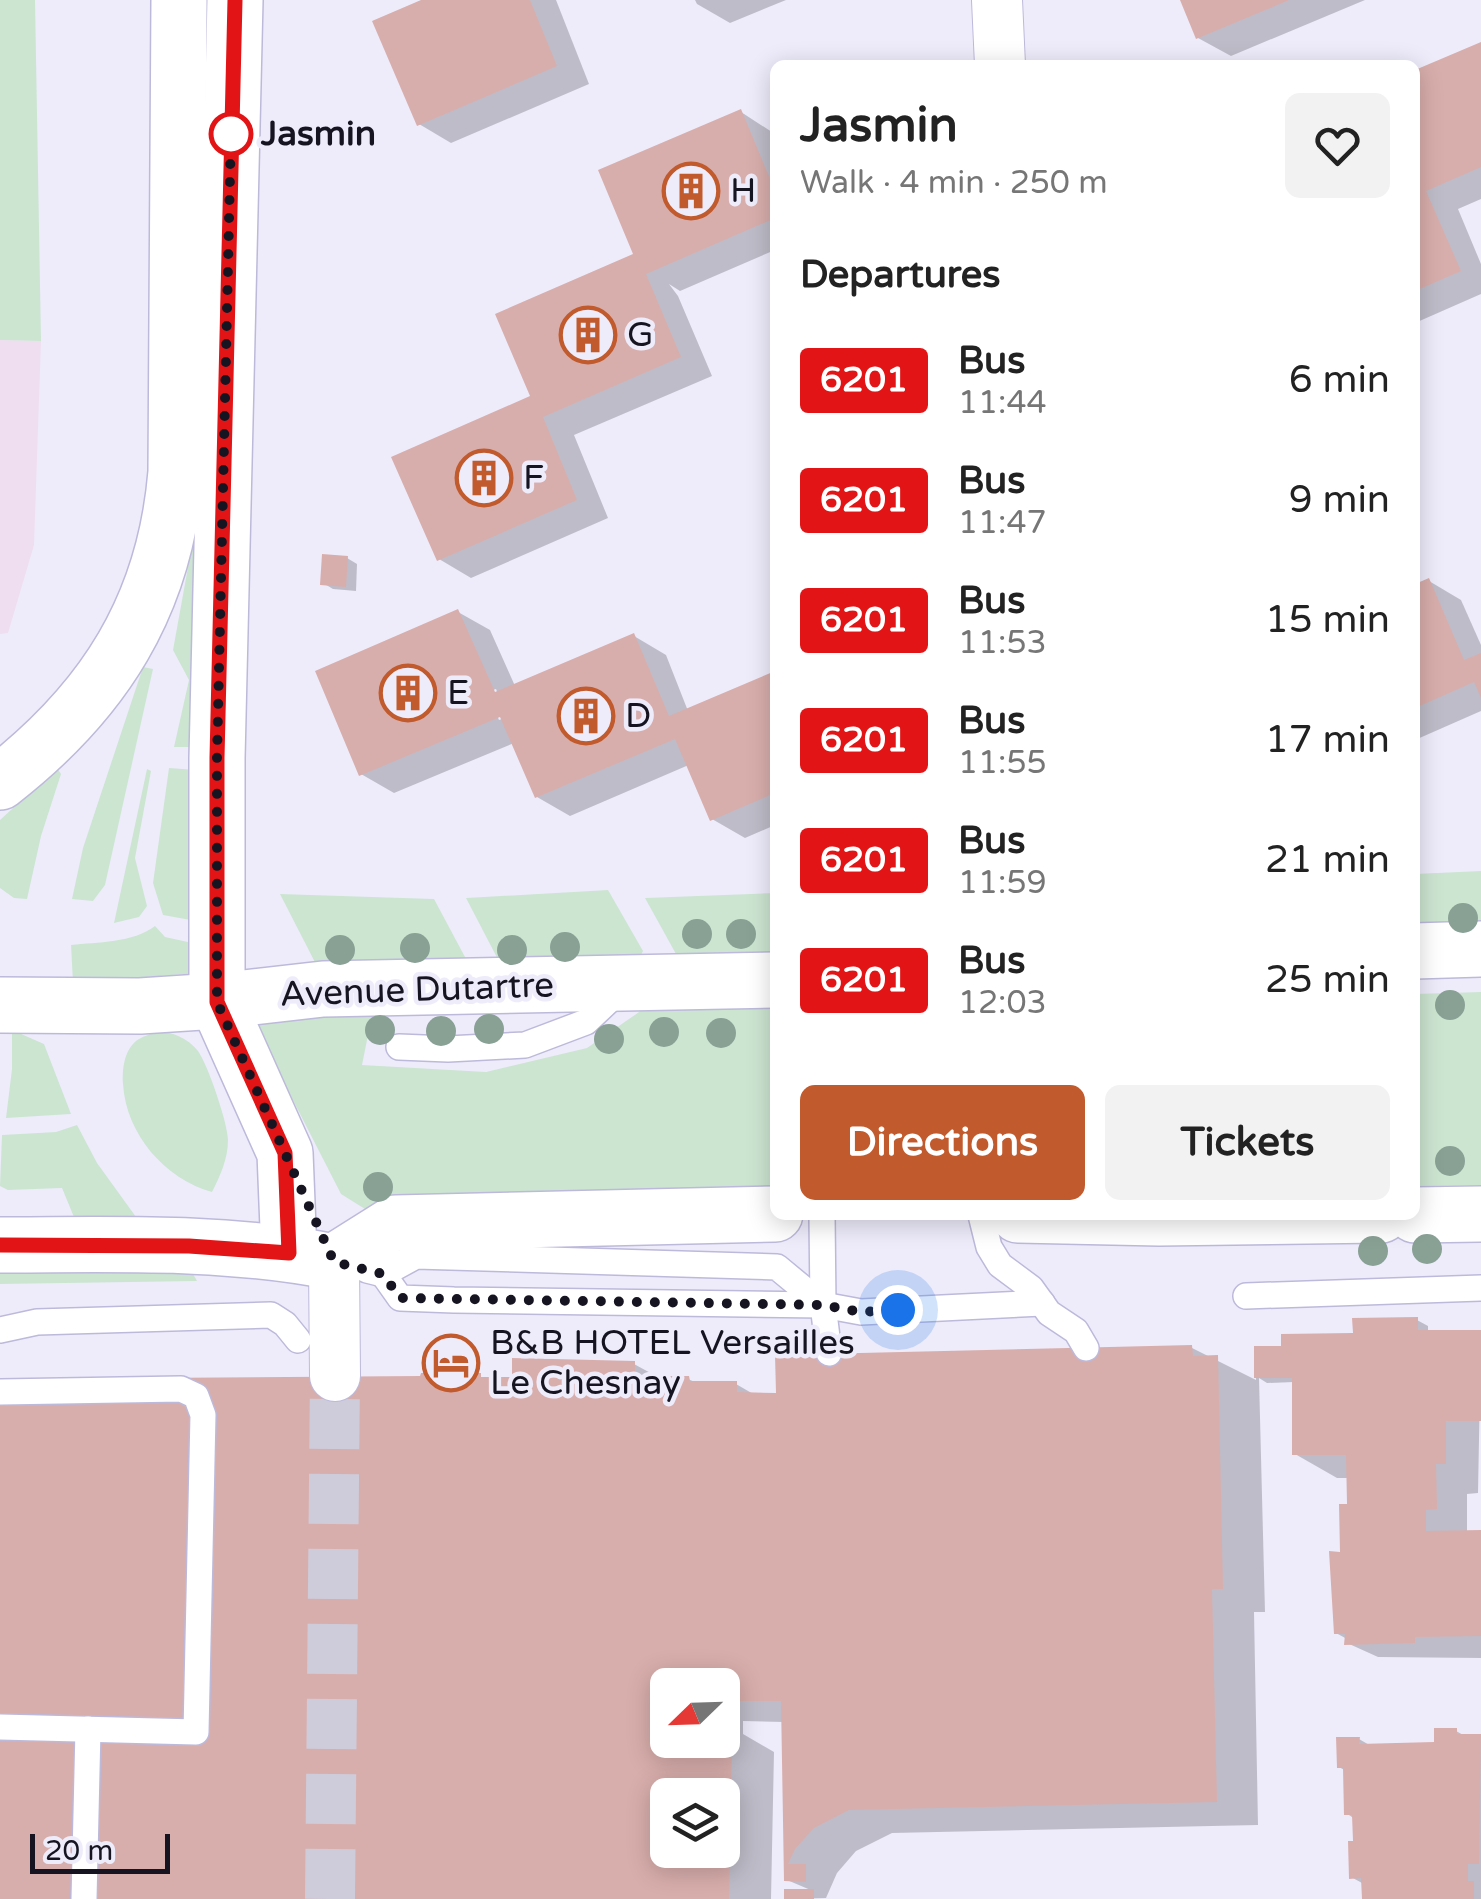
<!DOCTYPE html>
<meta charset="utf-8">
<style>
:root{--surface:#fff;--page:#f2f2f2;--text:#222;--muted:#767676;--accent:#c15a2d}
body{margin:0;font-family:"Varela Round",sans-serif;background:var(--page);color:var(--text);height:100vh;display:flex;flex-direction:column;font-size:38px;white-space:nowrap}
*{box-sizing:border-box;margin:0}
p{font-size:32px;color:var(--muted)}
.icon{flex:none;width:55px;height:55px;fill:none;stroke:currentColor;stroke-width:2;stroke-linecap:round;stroke-linejoin:round}
.map{position:relative;flex:1;overflow:hidden}
.details{position:absolute;left:770px;top:60px;width:650px;height:1160px;display:flex;flex-direction:column;background:var(--surface);border-radius:15px;box-shadow:0 5px 25px #0003}
.details>*{flex:none}
.badge{padding:0 20px;border-radius:8px;font-size:35px;line-height:65px}
.needle{width:65px;rotate:247deg}
.controls{position:absolute;left:650px;top:1668px;display:grid;gap:20px}
.controls a{display:grid;place-items:center;width:90px;height:90px;border-radius:15px;background:var(--surface);box-shadow:0 5px 25px #0003;font-size:50px}
.scale{position:absolute;left:30px;bottom:25px;width:140px;box-sizing:border-box;padding-left:10px;border:5px solid #161421;border-top:0;font-size:28px;line-height:35px;white-space:nowrap;color:#161421;-webkit-text-stroke:8px #eeecfb;paint-order:stroke}
.you{position:absolute;width:50px;height:50px;margin:-25px;border:8px solid #fff;border-radius:50%;background:#1a73e8;box-shadow:0 0 0 15px #1a73e833}
.map>.badge{position:absolute;translate:-50% -50%;box-shadow:0 0 0 5px #fff}
h2{padding:0 30px;font-size:38px;line-height:90px}
.round{display:grid;place-items:center;flex:none;width:105px;height:105px;border-radius:15px;background:var(--page)}
.head{display:flex;align-items:center;justify-content:space-between;height:170px;padding:0 30px}
h1{font-size:48px;font-weight:800;line-height:75px}
.primary-button{display:flex;gap:20px;margin-top:auto;padding:20px 30px}
.primary-button a{flex:1;height:115px;border-radius:15px;background:var(--accent);color:#fff;font-size:40px;font-weight:800;line-height:115px;text-align:center}
.primary-button a+a{background:var(--page);color:var(--text)}
ul{padding:0;list-style:none}
li{display:flex;align-items:center;gap:30px;height:120px;padding:0 30px}
li div{flex:1}
li b{display:block;font-size:38px}
li em{font-style:normal}
li .badge{min-width:110px;font-weight:700;text-align:center}
.map>svg:first-child{display:block}
</style>
<div class="map">
<svg width="1481" height="1899" viewBox="0 0 1481 1899">
<rect width="100%" height="100%" fill="#eeecfb"/>
<polygon fill="#efdef0" points="0,340 41,341 34,545 8,633 0,634"/>
<g fill="#cce5d1">
<polygon points="0,0 35,0 41,341 0,340"/>
<polygon points="200,0 214,0 194,747 174,747 189,680 173,650 194,534"/>
<polygon points="143,667 153,669 105,885 93,901 72,899 83,848"/>
<polygon points="57,768 61,774 41,836 27,899 14,898 0,888 0,820"/>
<polygon points="169,768 196,770 196,921 163,915 153,883"/>
<polygon points="147,769 151,771 135,858 147,906 139,917 114,923"/>
<polygon points="1481,871 1481,930 1415,932 1415,874"/>
<polygon points="608,890 643,951 632,973 504,971 466,898"/>
<polygon points="775,893 775,959 681,963 645,898"/>
<polygon points="280,894 434,899 473,972 321,974"/>
<path d="M155,926L165,937L197,944V973L73,983L71,945C97,942 133,943 155,926Z"/>
<polygon points="1481,992 1481,1185 1415,1186 1415,994"/>
<polygon points="374,1005 362,1065 486,1072 587,1048 642,1010 775,1008 775,1200 365,1209 341,1194 253,1022"/>
<polygon points="12,1030 44,1044 71,1114 6,1118 12,1069"/>
<path d="M157,1031C172,1032 188,1038 198,1051C208,1065 228,1124 228,1140C228,1159 220,1176 212,1192C165,1179 126,1134 123,1084C122,1070 124,1051 136,1041C141,1037 151,1034 157,1031Z"/>
<polygon points="77,1125 97,1163 136,1217 121,1222 76,1222 62,1188 8,1190 0,1186 2,1135 56,1132"/>
<polygon points="0,1263 184,1270 193,1274 197,1281 0,1284"/>
</g>
<g fill="#0003" fill-rule="evenodd">
<polygon points="428,0 556,0 589,84 451,143 419,124"/>
<polygon points="695,0 786,0 730,23 697,4"/>
<polygon points="1182,0 1365,0 1231,56 1198,38"/>
<polygon points="1481,45 1481,199 1458,209 1481,264 1481,294 1415,323 1415,73"/>
<polygon points="741,112 775,134 775,250 680,291 669,284 678,296 712,376 574,435 608,518 471,578 439,559 533,397"/>
<polygon points="347,558 357,564 356,591 333,589 323,583"/>
<polygon points="1429,581 1461,600 1481,645 1481,711 1415,740 1415,587"/>
<path d="M458,612L490,630L515,686L634,636L666,655L688,711L775,673V825L745,838L712,819L691,764L570,816L537,797L514,743L394,793L361,774ZM496,689L507,717L499,720L487,692Z"/>
<path d="M1417,1320L1428,1326V1333L1481,1332L1478,1493L1467,1494V1537L1481,1533V1658L1378,1657L1347,1643V1639L1336,1633L1349,1507V1478H1337L1295,1454L1294,1382L1267,1383L1259,1378L1265,1612H1254L1258,1825L892,1833L856,1851L837,1873L826,1898L786,1899L813,1891L787,1880L784,1722L743,1721V1734L774,1752L771,1899H0L422,1379L448,1375L462,1348L472,1354L473,1375L488,1380L634,1364L656,1376V1382L688,1379L697,1383L736,1384L755,1395H778L1192,1348L1256,1380V1349L1284,1348L1355,1336ZM668,1685H722V1740H668ZM668,1795H722V1850H668Z"/>
<polygon points="1456,1731 1467,1737 1481,1736 1481,1899 1365,1899 1362,1883 1351,1877 1363,1843 1355,1819 1346,1813 1346,1771 1339,1767 1359,1739 1371,1746 1443,1745"/>
</g>
<g fill="#d8aeac" fill-rule="evenodd">
<polygon points="421,0 530,0 557,66 417,126 372,21"/>
<polygon points="1180,0 1289,0 1196,39"/>
<polygon points="1481,42 1481,167 1426,191 1461,271 1415,291 1415,70"/>
<polygon points="741,109 775,191 775,218 646,274 681,357 543,417 577,500 437,561 391,457 530,396 495,314 633,254 598,170"/>
<polygon points="322,554 348,556 346,587 320,585"/>
<polygon points="1429,578 1464,660 1481,653 1481,698 1474,682 1415,708 1415,584"/>
<polygon points="458,609 495,692 634,633 669,716 775,671 775,793 710,821 675,739 535,798 500,717 359,776 315,671"/>
<polygon points="1418,1317 1418,1330 1481,1330 1481,1421 1446,1421 1446,1464 1436,1464 1437,1509 1426,1510 1426,1531 1481,1530 1481,1636 1415,1637 1415,1643 1344,1645 1345,1634 1334,1634 1329,1551 1340,1552 1339,1504 1347,1504 1346,1455 1292,1455 1292,1378 1254,1378 1254,1346 1281,1346 1281,1334 1353,1333 1352,1318"/>
<path d="M439,1345H463V1373H481V1377H512V1358L635,1361V1379L659,1380L660,1376H689L690,1381H737V1392L776,1393L775,1355L1192,1345L1193,1356L1218,1355L1223,1589H1212L1217,1802L849,1810L814,1828L795,1849L788,1864H806V1882L784,1881L781,1701H733L729,1899H0V1379L420,1376L421,1373L439,1372ZM668,1685H722V1740H668ZM668,1795H722V1850H668Z"/>
<polygon points="1434,1728 1457,1728 1457,1734 1481,1734 1479,1864 1468,1864 1468,1881 1474,1881 1474,1899 1362,1899 1361,1878 1349,1879 1348,1841 1353,1841 1352,1815 1344,1815 1343,1768 1337,1768 1336,1737 1360,1737 1359,1744 1434,1742"/>
<rect x="784" y="1889" width="30" height="10"/>
</g>
<g fill="none" stroke-linecap="round" stroke-linejoin="round">
<polyline stroke="#ceccda" stroke-width="50" stroke-dasharray="50 25" stroke-linecap="butt" points="330,1899 335,1376"/>
<g stroke="#bdb9db" stroke-width="28">
<g id="lane">
<polyline points="399,1047 448,1049 525,1045 586,1022 623,987"/>
<polyline points="822,1215 823,1305 829,1353"/>
<polyline points="981,1215 989,1247 1000,1265 1031,1288 1049,1313 1076,1331 1086,1348"/>
<polyline points="367,1270 383,1274 416,1256 777,1267 823,1305"/>
<polyline points="383,1274 400,1298 454,1300 823,1305 861,1312 1042,1303"/>
<polyline points="1246,1296 1481,1288"/>
<polyline points="0,1330 37,1322 271,1315 285,1324 298,1340"/>
<polyline points="0,1392 181,1389 196,1396 203,1415 196,1732 0,1727"/>
<polyline points="84,1899 88,1729"/>
</g>
</g>
<g stroke="#bdb9db" stroke-width="52">
<g id="street">
<polyline points="997,0 1000,65"/>
<polyline points="334,1262 335,1376"/>
</g>
</g>
<g stroke="#bdb9db" stroke-width="58">
<g id="secondary">
<polyline points="235,0 217,758 217,1001 285,1153 289,1253"/>
<path d="M0,782C104,701 165,606 176,472L179,0"/>
<polyline points="1415,951 1481,949"/>
<polyline points="0,1005 140,1006 217,1001 323,989 775,980"/>
<polyline points="1018,1215 1159,1218 1381,1215"/>
<polyline points="1415,1215 1481,1214"/>
<path d="M0,1245C111,1245 224,1240 334,1262L396,1223L775,1214"/>
</g>
</g>
<use href="#lane" stroke="#fff" stroke-width="25"/>
<use href="#street" stroke="#fff" stroke-width="50"/>
<use href="#secondary" stroke="#fff" stroke-width="55"/>
</g>
<g fill="#89a095">
<circle cx="1463" cy="918" r="15"/>
<circle cx="697" cy="934" r="15"/>
<circle cx="741" cy="934" r="15"/>
<circle cx="565" cy="947" r="15"/>
<circle cx="415" cy="948" r="15"/>
<circle cx="340" cy="950" r="15"/>
<circle cx="512" cy="950" r="15"/>
<circle cx="1450" cy="1005" r="15"/>
<circle cx="489" cy="1029" r="15"/>
<circle cx="380" cy="1030" r="15"/>
<circle cx="441" cy="1031" r="15"/>
<circle cx="664" cy="1032" r="15"/>
<circle cx="721" cy="1033" r="15"/>
<circle cx="609" cy="1039" r="15"/>
<circle cx="1450" cy="1161" r="15"/>
<circle cx="378" cy="1187" r="15"/>
<circle cx="1427" cy="1249" r="15"/>
<circle cx="1373" cy="1251" r="15"/>
</g>
<g fill="none" stroke-linecap="round" stroke-linejoin="round">
<g stroke="#fff" stroke-width="22">
<polyline id="line" points="0,1245 189,1246 289,1253 285,1153 217,1002 217,758 235,0"/>
</g>
<use href="#line" stroke="#e21416" stroke-width="15"/>
<polyline stroke="#161421" stroke-width="10" stroke-dasharray="0 18" points="231,134 231,131 217,758 217,1002 334,1262 383,1274 400,1298 823,1305 861,1312 898,1310"/>
</g>
<defs>
<g id="building-ring" transform="scale(2.875)"><circle r="9.5" fill="#eeecfb" stroke="#c15a2d" stroke-width="1.5"/><path d="M-4-6H4V6H1V3H-1V6H-4ZM-2.5-4.3h1.7v1.8h-1.7ZM.8-4.3h1.7v1.8H.8ZM-2.5-1h1.7V.8h-1.7ZM.8-1h1.7V.8H.8Z" fill="#c15a2d"/></g>
<g id="hotel-ring" transform="scale(2.875)"><circle r="9.5" fill="#eeecfb" stroke="#c15a2d" stroke-width="1.5"/><path d="M-6-4.5h1.5V1H6V5H4.5V3h-9V5H-6ZM-4 0a1.8 1.8 0 1 1 3.6 0ZM.5 0V-2.5h3Q6-2.5 6 0Z" fill="#c15a2d"/></g>
</defs>
<g fill-rule="evenodd">
<use href="#building-ring" x="691" y="191"/>
<use href="#building-ring" x="588" y="335"/>
<use href="#building-ring" x="484" y="478"/>
<use href="#building-ring" x="408" y="693"/>
<use href="#building-ring" x="586" y="716"/>
<use href="#hotel-ring" x="451" y="1363"/>
</g>
<circle fill="#fff" stroke="#e21416" stroke-width="5" cx="231" cy="134" r="20"/>
<g text-anchor="middle" dominant-baseline="central" stroke-width="9" stroke-linejoin="round" paint-order="stroke">
<g font-size="35" font-weight="bold" fill="#161421" stroke="#eeecfb" text-anchor="start">
<text x="261" y="134">Jasmin</text>
</g>
<g font-size="35" fill="#161421" stroke="#eeecfb" text-anchor="start">
<text x="730" y="191">H</text>
<text x="627" y="335">G</text>
<text x="523" y="478">F</text>
<text x="447" y="693">E</text>
<text x="625" y="716">D</text>
<text x="490" y="1343">B&amp;B HOTEL Versailles<tspan x="490" dy="40">Le Chesnay</tspan></text>
</g>
<g font-size="35" fill="#161421" stroke="#eeecfb">
<text transform="translate(417 990) rotate(-2)">Avenue Dutartre</text>
</g>
</g>
</svg>
<div class="controls">
<a><svg class="needle" viewBox="-14 -14 28 28"><path d="M0-13l5 13h-10z" fill="#e53935"/><path d="M0 13l5-13h-10z" fill="#767676"/></svg></a>
<a><svg class="icon" aria-label="layers" viewBox="0 0 24 24"><path d="M12 4l9 5-9 5-9-5zM3 14l9 5 9-5"/></svg></a>
</div>
<div class="scale">20 m</div>
<div class="you" style="left:898px;top:1310px"></div>
<section class="details">
<div class="head"><div><h1>Jasmin</h1><p>Walk · 4 min · 250 m</p></div><a class="round"><svg class="icon" aria-label="heart" viewBox="0 0 24 24"><path d="M12 20l-8-8c-3-5 5-10 8-4 3-6 11-1 8 4z"/></svg></a></div>
<h2>Departures</h2>
<ul>
<li><span class="badge" style="background:#e21416;color:#fff">6201</span><div><b>Bus</b><p>11:44</p></div><em>6 min</em></li>
<li><span class="badge" style="background:#e21416;color:#fff">6201</span><div><b>Bus</b><p>11:47</p></div><em>9 min</em></li>
<li><span class="badge" style="background:#e21416;color:#fff">6201</span><div><b>Bus</b><p>11:53</p></div><em>15 min</em></li>
<li><span class="badge" style="background:#e21416;color:#fff">6201</span><div><b>Bus</b><p>11:55</p></div><em>17 min</em></li>
<li><span class="badge" style="background:#e21416;color:#fff">6201</span><div><b>Bus</b><p>11:59</p></div><em>21 min</em></li>
<li><span class="badge" style="background:#e21416;color:#fff">6201</span><div><b>Bus</b><p>12:03</p></div><em>25 min</em></li>
</ul>
<div class="primary-button"><a>Directions</a><a>Tickets</a></div>
</section>
</div>
